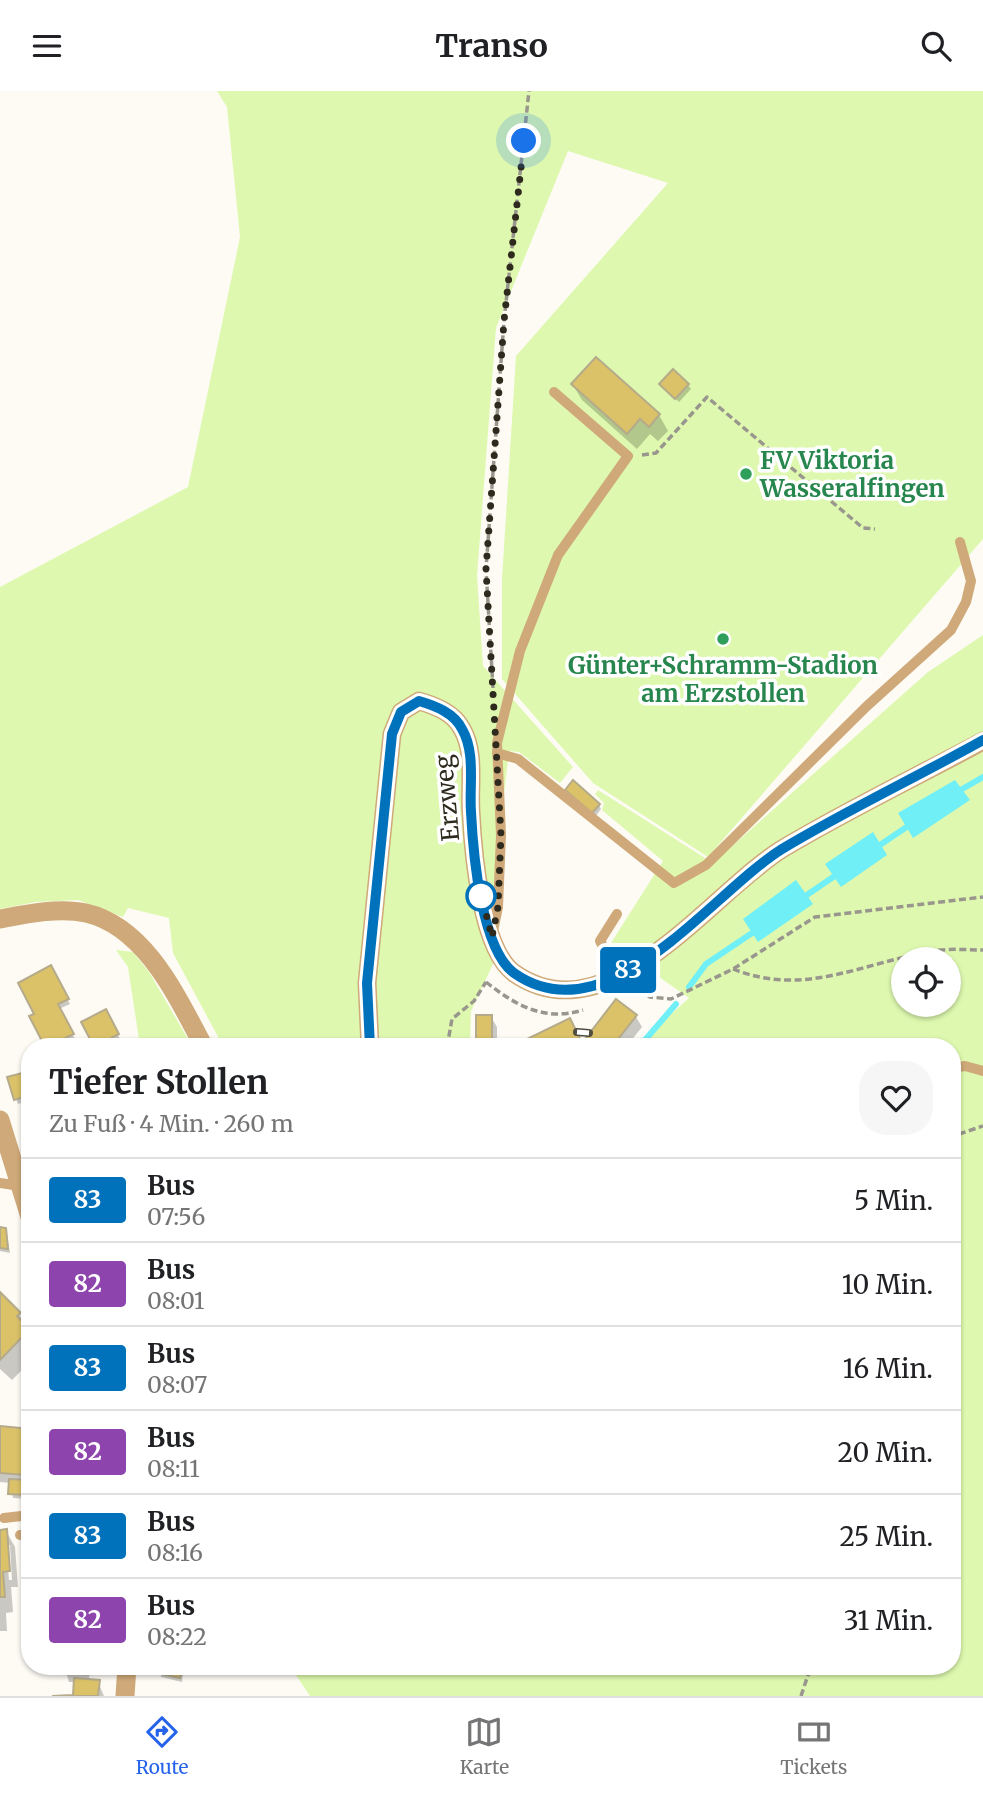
<!DOCTYPE html>
<html lang="de">
<meta charset="utf-8">
<style>
:root{--surface:#fff;--page:#f6f6f6;--text:#202124;--muted:#757577;--line:#e0e0e0;--accent:#2563eb}
body{margin:0;font-family:Merriweather,serif;background:var(--page);color:var(--text);height:100vh;display:flex;flex-direction:column;font-size:26px;white-space:nowrap}
*{box-sizing:border-box;margin:0}
p{font-size:23px;color:var(--muted)}
.icon{flex:none;width:38px;height:38px;fill:none;stroke:currentColor;stroke-width:2;stroke-linecap:round;stroke-linejoin:round}
.map{position:relative;flex:1;overflow:hidden}
.panel{position:absolute;left:21px;top:947px;width:940px;height:637px;display:flex;flex-direction:column;background:var(--surface);border-radius:28px;box-shadow:0 2px 5px #0004}
.panel>*{flex:none}
.badge{padding:0 14px;border-radius:5px;font-size:24px;line-height:46px}
.controls{position:absolute;left:891px;top:856px;display:grid;gap:14px}
.controls a{display:grid;place-items:center;width:70px;height:70px;border-radius:50%;background:var(--surface);box-shadow:0 2px 5px #0004;font-size:35px}
.you{position:absolute;width:35px;height:35px;margin:-18px;border:5px solid #fff;border-radius:50%;background:#1a73e8;box-shadow:0 0 0 10px #1a73e833}
.map>.badge{position:absolute;translate:-50% -50%;box-shadow:0 0 0 4px #fff}
.round{display:grid;place-items:center;flex:none;width:74px;height:74px;border-radius:28px;background:var(--page)}
.overview{display:flex;align-items:center;justify-content:space-between;height:119px;padding:0 28px}
h1{font-size:33px;font-weight:700;line-height:52px}
ul{padding:0;list-style:none}
li{display:flex;align-items:center;gap:21px;height:84px;padding:0 28px;border-top:2px solid var(--line)}
li div{flex:1}
li b{display:block;font-size:26px}
li em{font-style:normal}
li .badge{min-width:77px;font-weight:700;text-align:center}
header{display:flex;justify-content:space-between;align-items:center;height:91px;padding:0 28px;background:var(--surface);font-size:32px;font-weight:700}
.tabs{display:flex;justify-content:space-around;align-items:center;height:98px;border-top:2px solid var(--line);background:var(--surface);font-size:19px;color:var(--muted)}
.tabs a{display:grid;justify-items:center;gap:4px}
.tabs .on{color:var(--accent)}
.map>svg:first-child{display:block}
</style>
<header><svg class="icon" aria-label="menu" viewBox="0 0 24 24"><path d="M4 6h16M4 12h16M4 18h16"/></svg>Transo<svg class="icon" aria-label="search" viewBox="0 0 24 24"><circle cx="10" cy="10" r="6"/><path d="M15 15l6 6"/></svg></header>
<div class="map">
<svg width="983" height="1605" viewBox="0 0 983 1605">
<rect width="100%" height="100%" fill="#fdfbf4"/>
<g fill="#def9af" fill-rule="evenodd">
<polygon points="217,0 983,0 983,448 708,766 593,692 502,588 502,488 516,265 668,92 568,60 496,237 477,485 483,575 573,676 560,692 519,661 509,660 494,790 494,871 471,920 470,955 223,955 173,862 169,827 128,817 123,826 78,809 36,811 0,818 0,496 188,396 240,146 227,16"/>
<path d="M983,544V1605H310L290,1575H952V956L636,955L689,907L611,852L663,770L602,719L604,712L595,703L598,699L713,772L928,581ZM903,868H948V914H903Z"/>
<polygon points="116,859 133,861 149,881 192,955 140,955 128,876"/>
</g>
<g fill="#71eff7">
<polygon points="955,689 970,709 913,747 898,722"/>
<polygon points="873,741 887,764 841,796 825,773"/>
<polygon points="796,789 813,813 758,851 743,828"/>
</g>
<g fill="#0003" fill-rule="evenodd">
<polygon points="573,294 659,324 668,340 658,350 650,343 637,358 582,309"/>
<polygon points="661,294 688,294 691,298 679,311"/>
<polygon points="570,703 599,714 601,718 595,726"/>
<polygon points="50,876 70,913 59,918 75,948 60,956 47,956 32,926 37,923"/>
<polygon points="617,911 636,926 642,936 626,956 532,956 583,954"/>
<polygon points="106,921 120,948 107,956 96,956 84,932"/>
<polygon points="491,926 497,936 497,956 477,956"/>
<polygon points="30,983 30,1009 18,1013 16,1008"/>
<polygon points="0,1138 7,1143 10,1162 0,1160"/>
<polygon points="0,1204 19,1223 30,1240 30,1271 12,1289 0,1278"/>
<polygon points="0,1337 30,1341 30,1389 22,1376 19,1377 30,1391 30,1408 13,1407 11,1392 0,1391"/>
<path d="M0,1440H6L15,1456L18,1496H11L13,1521L6,1522L7,1540H0ZM6,1454H10L12,1489H9Z"/>
<polygon points="64,1575 90,1575 89,1590 98,1591 104,1605 74,1605 75,1591 69,1591"/>
<polygon points="160,1575 184,1575 182,1591 161,1586"/>
</g>
<g fill="none" stroke-linecap="round" stroke-linejoin="round">
<g stroke="#71eff7" stroke-width="6">
<polyline points="957,701 983,686"/>
<polyline points="874,758 911,733"/>
<polyline points="801,808 839,782"/>
<polyline points="689,896 706,873 758,838"/>
<polyline points="639,956 676,913"/>
</g>
</g>
<g fill="#dbc269" stroke="#b5ab8b" stroke-width="2">
<polygon points="596,266 660,323 649,336 640,328 627,343 571,293"/>
<polygon points="673,278 689,293 675,308 659,293"/>
<polygon points="573,689 600,713 592,722 565,699"/>
<polygon points="51,874 69,908 58,913 74,943 45,956 29,925 34,923 18,892"/>
<polygon points="616,908 637,924 612,956 587,956 582,952"/>
<polygon points="106,918 119,943 94,956 81,931"/>
<rect x="476" y="924" width="16" height="32"/>
<polygon points="570,927 584,956 530,956 527,948"/>
<polygon points="30,980 30,1004 14,1009 7,986"/>
<polygon points="0,1136 6,1137 8,1158 0,1157"/>
<polygon points="0,1201 21,1222 17,1225 30,1238 0,1269"/>
<polygon points="0,1335 30,1338 25,1384 0,1382"/>
<polygon points="9,1388 29,1389 28,1404 8,1403"/>
<polygon points="7,1438 10,1480 3,1481 5,1506 0,1506 0,1439"/>
<polygon points="62,1575 85,1575 84,1582 62,1582"/>
<polygon points="158,1575 183,1575 180,1587 157,1582"/>
<polygon points="74,1587 100,1589 98,1605 52,1605 73,1604"/>
</g>
<g fill="none" stroke-linecap="round" stroke-linejoin="round">
<g stroke="#99968d" stroke-width="3.5" stroke-dasharray="7 3.5" stroke-linecap="butt">
<polyline points="642,364 656,362 707,306 863,437 875,438"/>
<polyline points="493,597 486,478 504,230 529,0"/>
<path d="M733,878C805,907 864,871 934,860C950,857 967,859 983,859"/>
<path d="M486,891C515,914 544,931 583,919"/>
<polyline points="638,898 650,906 671,908 733,878 815,826 983,806"/>
<polyline points="447,956 452,928 474,910 486,891"/>
<polyline points="952,1051 959,1043 983,1035"/>
<polyline points="801,1605 811,1575"/>
</g>
<g stroke="#cfa979" stroke-width="10">
<polyline points="497,662 518,668 674,792 706,774 867,615 951,539 966,511 971,490 960,451"/>
<polyline points="617,823 600,850 619,885"/>
<polyline points="493,840 498,816 501,744 497,652 520,560 558,464 628,365 554,301"/>
<polyline points="952,977 965,975 983,980"/>
<polyline points="0,1092 20,1095"/>
<polyline points="4,1427 30,1424"/>
<polyline points="20,1444 30,1444"/>
</g>
<g stroke="#cfa979" stroke-width="19">
<polyline points="0,1029 30,1126"/>
<polyline points="125,1605 127,1575"/>
</g>
<g stroke="#cfa979" stroke-width="19">
<path d="M0,828C26,823 59,816 86,822C146,836 177,906 204,956"/>
<path d="M370,956L367,892L392,643L401,621L419,610C436,615 454,622 462,638C476,662 469,695 471,721C473,761 481,858 514,882C608,948 710,803 782,758C847,719 916,686 983,650"/>
</g>
<g stroke="#504d40" stroke-width="8">
<polyline id="rail" points="577,941 589,942"/>
</g>
<use href="#rail" stroke="#fff" stroke-width="5" stroke-dasharray="16" stroke-linecap="butt"/>
</g>
<g fill="none" stroke-linecap="round" stroke-linejoin="round">
<g stroke="#fff" stroke-width="16">
<path id="line" d="M370,956L367,892L392,643L401,621L419,610C436,615 454,622 462,638C476,662 469,695 471,721C473,761 481,858 514,882C608,948 710,803 782,758C847,719 917,686 983,649"/>
</g>
<use href="#line" stroke="#0072bc" stroke-width="10"/>
<polyline stroke="#2e2a1d" stroke-width="7" stroke-dasharray="0 12.6" points="481,805 481,803 492,846 498,816 501,744 486,478 504,230 524,50"/>
</g>
<g fill="#2e9e5b" stroke="#fff" stroke-width="2.5">
<circle cx="746" cy="383" r="7"/>
<circle cx="723" cy="548" r="7"/>
</g>
<circle fill="#fff" stroke="#0072bc" stroke-width="3.5" cx="481" cy="805" r="14"/>
<g text-anchor="middle" dominant-baseline="central" stroke-width="7" stroke-linejoin="round" paint-order="stroke">
<g font-size="24" font-weight="bold" fill="#27864d" stroke="#fff" text-anchor="start">
<text x="760" y="369">FV Viktoria<tspan x="760" dy="28">Wasseralfingen</tspan></text>
<text x="723" y="574" text-anchor="middle">Günter+Schramm-Stadion<tspan x="723" dy="28">am Erzstollen</tspan></text>
</g>
<g font-size="24" fill="#2e2a1d" stroke="#fff">
<text transform="translate(447 707) rotate(-95)">Erzweg</text>
</g>
</g>
</svg>
<div class="controls">
<a><svg class="icon" aria-label="locate" viewBox="0 0 24 24"><circle cx="12" cy="12" r="6"/><path d="M12 2v4M12 18v4M2 12h4M18 12h4"/></svg></a>
</div>
<div class="you" style="left:524px;top:50px"></div>
<b class="badge" style="left:628px;top:879px;background:#0072bc;color:#fff">83</b>
<section class="panel">
<div class="overview"><div><h1>Tiefer Stollen</h1><p>Zu Fuß · 4 Min. · 260 m</p></div><a class="round"><svg class="icon" aria-label="heart" viewBox="0 0 24 24"><path d="M12 20l-8-8c-3-5 5-10 8-4 3-6 11-1 8 4z"/></svg></a></div>
<ul>
<li><span class="badge" style="background:#0072bc;color:#fff">83</span><div><b>Bus</b><p>07:56</p></div><em>5 Min.</em></li>
<li><span class="badge" style="background:#8e44ad;color:#fff">82</span><div><b>Bus</b><p>08:01</p></div><em>10 Min.</em></li>
<li><span class="badge" style="background:#0072bc;color:#fff">83</span><div><b>Bus</b><p>08:07</p></div><em>16 Min.</em></li>
<li><span class="badge" style="background:#8e44ad;color:#fff">82</span><div><b>Bus</b><p>08:11</p></div><em>20 Min.</em></li>
<li><span class="badge" style="background:#0072bc;color:#fff">83</span><div><b>Bus</b><p>08:16</p></div><em>25 Min.</em></li>
<li><span class="badge" style="background:#8e44ad;color:#fff">82</span><div><b>Bus</b><p>08:22</p></div><em>31 Min.</em></li>
</ul>
</section>
</div>
<nav class="tabs">
<a class="on"><svg class="icon" aria-label="directions" viewBox="0 0 24 24"><path d="M12 3l9 9-9 9-9-9zM9 14v-3h6M13 9l2 2-2 2"/></svg>Route</a>
<a><svg class="icon" aria-label="map" viewBox="0 0 24 24"><path d="M3 6l6-2 6 2 6-2v14l-6 2-6-2-6 2zM9 4v14M15 6v14"/></svg>Karte</a>
<a><svg class="icon" aria-label="tickets" viewBox="0 0 24 24"><path d="M3 7h18v10H3zM15 7v10"/></svg>Tickets</a>
</nav>
